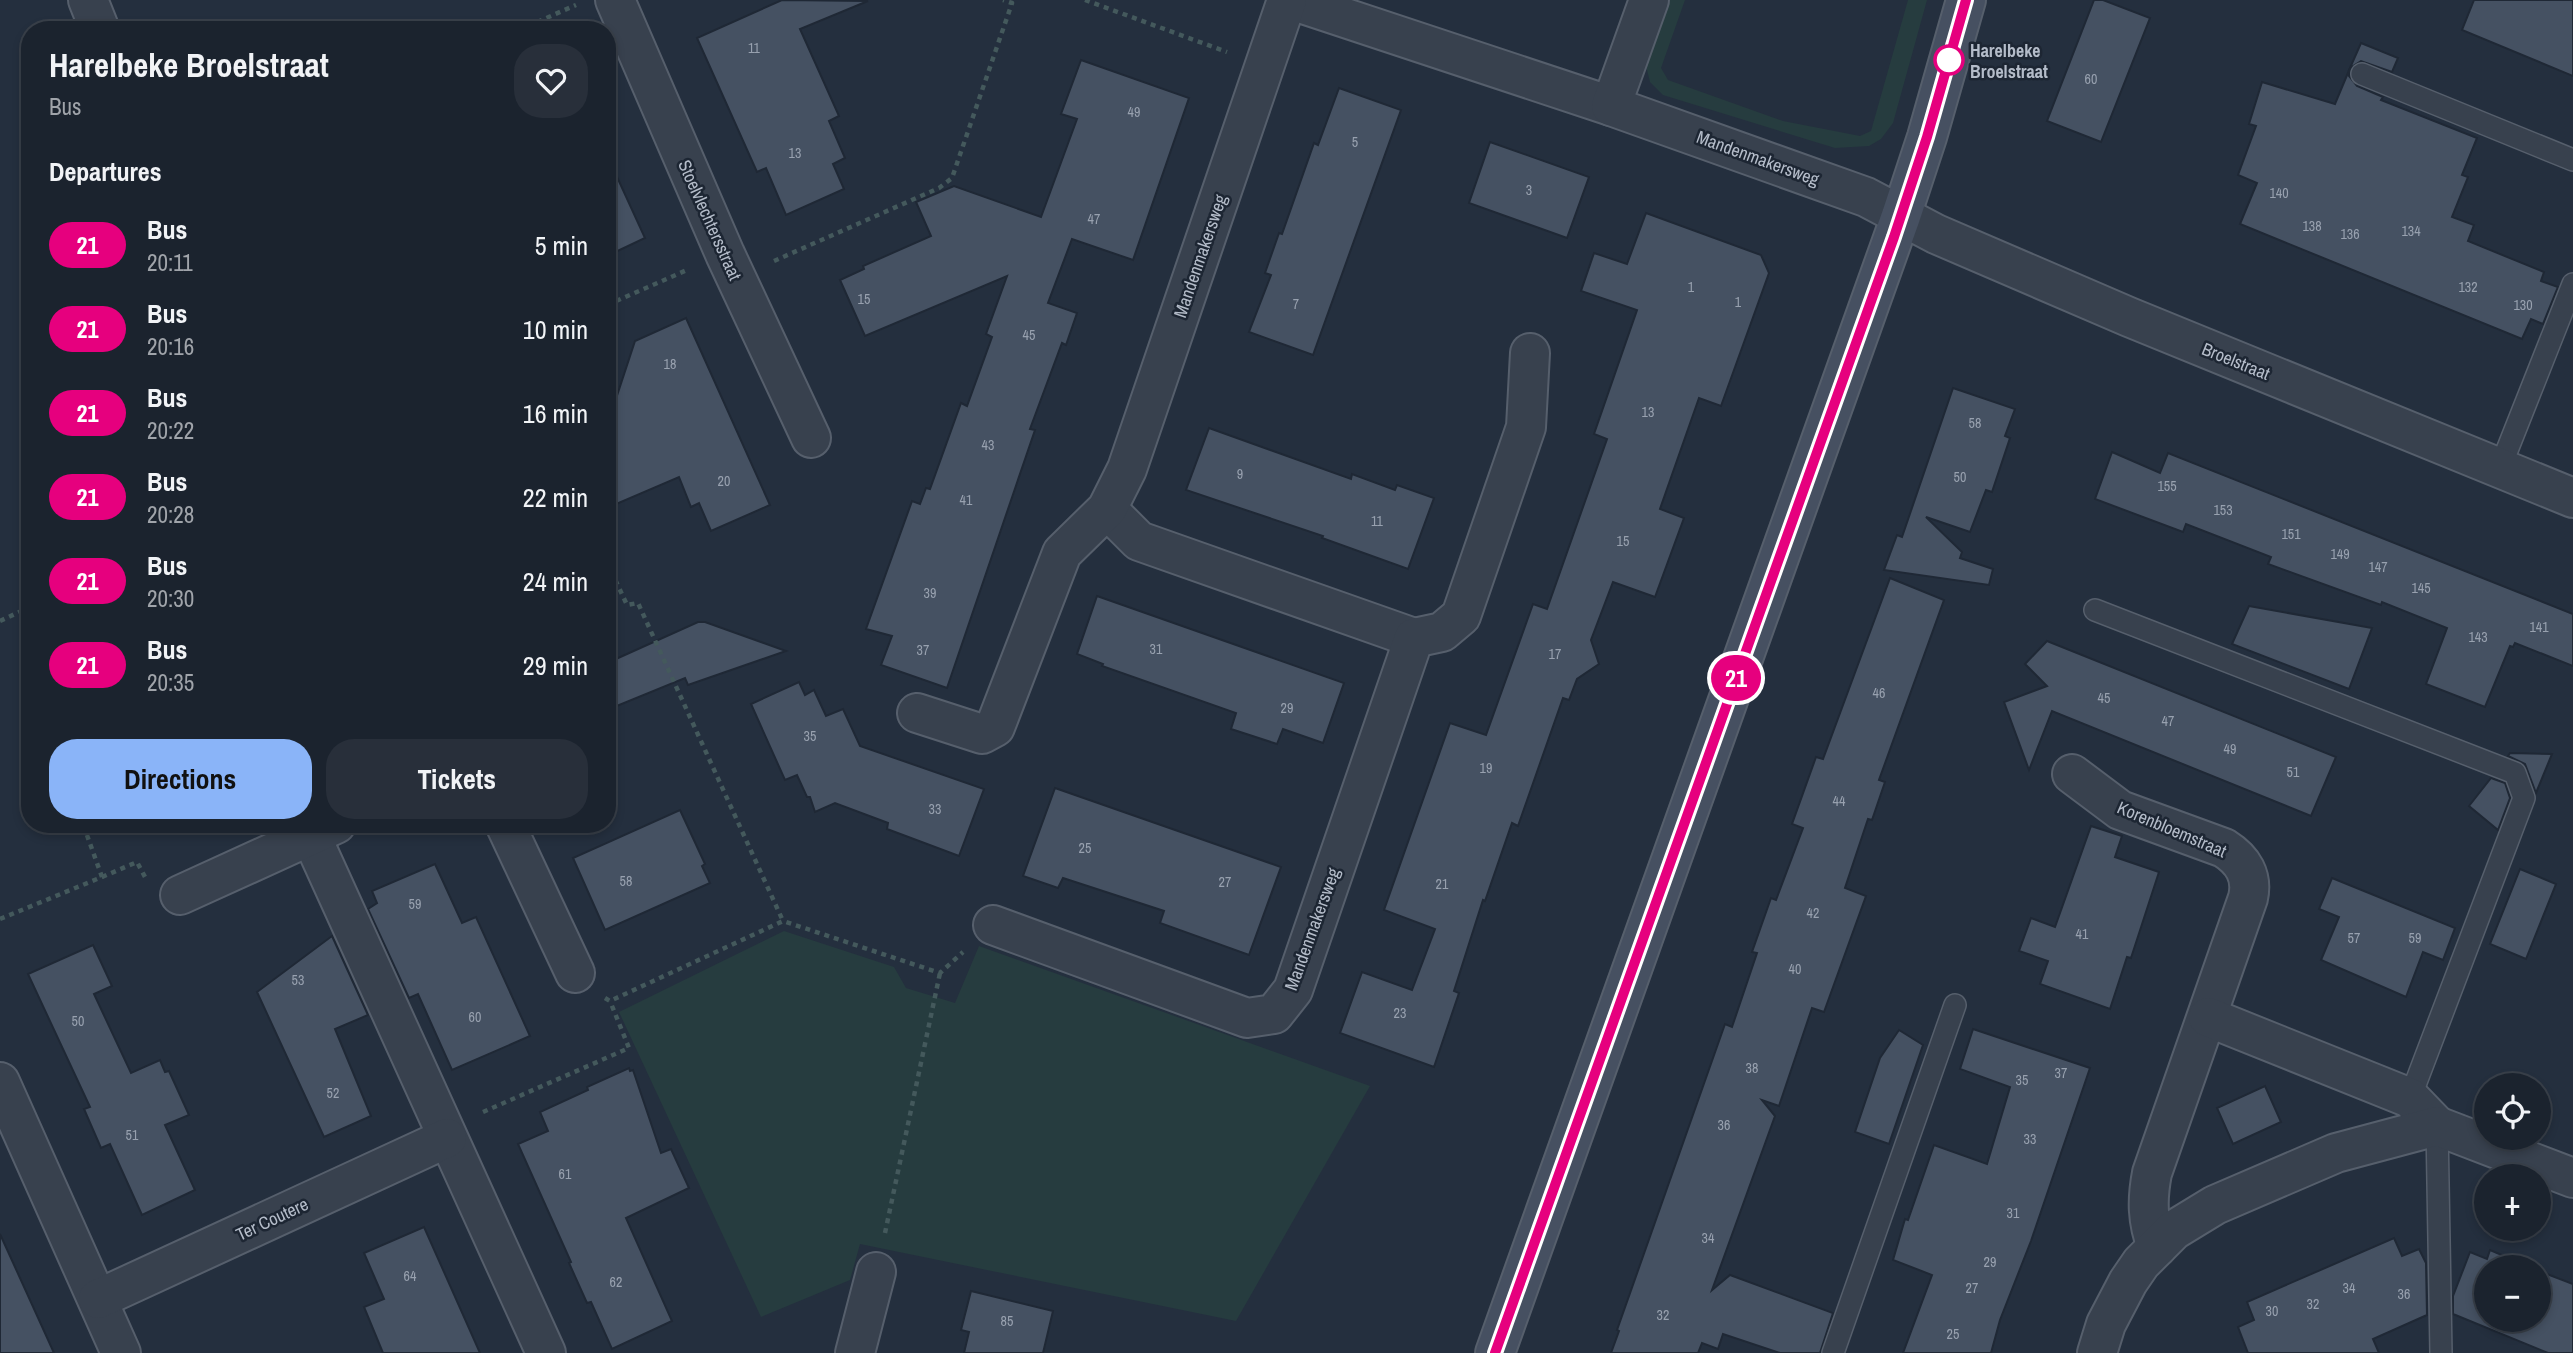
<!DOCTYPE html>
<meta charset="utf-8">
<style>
:root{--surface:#1b232e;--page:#282f3a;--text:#f1f3f6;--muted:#a0a4aa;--line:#39404a;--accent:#8ab4f8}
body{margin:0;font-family:"Archivo Narrow",sans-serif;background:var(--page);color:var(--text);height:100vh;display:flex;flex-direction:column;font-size:26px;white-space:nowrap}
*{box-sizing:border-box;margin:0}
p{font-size:23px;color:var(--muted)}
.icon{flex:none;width:38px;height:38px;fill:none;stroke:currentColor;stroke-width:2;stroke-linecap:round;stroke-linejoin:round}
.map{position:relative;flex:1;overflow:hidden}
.sheet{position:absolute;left:21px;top:21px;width:595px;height:812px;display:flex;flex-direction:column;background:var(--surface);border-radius:28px;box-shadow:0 4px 10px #0003,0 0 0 2px var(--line)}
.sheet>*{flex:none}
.badge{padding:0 14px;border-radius:23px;font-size:24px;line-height:46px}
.buttons{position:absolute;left:2474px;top:1073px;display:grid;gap:14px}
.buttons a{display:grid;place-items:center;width:77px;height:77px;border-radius:50%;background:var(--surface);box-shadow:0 4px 10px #0003,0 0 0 2px var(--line);font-size:35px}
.map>.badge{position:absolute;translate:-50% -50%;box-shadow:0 0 0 4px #fff}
h2{padding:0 28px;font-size:26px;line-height:63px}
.round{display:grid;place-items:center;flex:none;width:74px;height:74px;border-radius:28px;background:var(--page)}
.summary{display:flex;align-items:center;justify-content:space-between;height:119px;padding:0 28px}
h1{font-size:33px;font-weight:700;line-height:52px}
.button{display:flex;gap:14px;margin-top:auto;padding:14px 28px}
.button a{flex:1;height:80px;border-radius:28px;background:var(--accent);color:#111;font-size:28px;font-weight:700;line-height:80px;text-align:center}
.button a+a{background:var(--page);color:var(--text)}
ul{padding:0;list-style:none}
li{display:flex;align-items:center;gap:21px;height:84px;padding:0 28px}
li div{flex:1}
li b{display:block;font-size:26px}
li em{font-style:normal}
li .badge{min-width:77px;font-weight:700;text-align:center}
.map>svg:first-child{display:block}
</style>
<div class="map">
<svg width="2573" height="1353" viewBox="0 0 2573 1353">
<rect width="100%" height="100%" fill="#242f3e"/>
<g fill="#263c3f">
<polygon points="1668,0 1685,0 1661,68 1668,80 1783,121 1860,136 1871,131 1908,0 1927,0 1893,123 1881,139 1869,146 1835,148 1663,95 1650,82 1646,66"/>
<polygon points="784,931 894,967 906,988 955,1003 979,946 1370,1086 1236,1321 860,1244 850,1280 761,1317 619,1012"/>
</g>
<g fill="#455162" stroke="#1f2835" stroke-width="2">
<polygon points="782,0 868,1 800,29 839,116 829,121 845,158 833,164 844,189 786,215 766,168 757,172 697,38"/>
<polygon points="2094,0 2103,0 2150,18 2101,142 2047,121"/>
<polygon points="2474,0 2573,0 2573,76 2462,30"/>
<polygon points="2361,43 2398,58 2392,72 2361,61 2350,68"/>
<polygon points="1081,60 1189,98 1133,260 1072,239 1048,303 1077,313 1066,345 1062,343 1030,429 1035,430 947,688 881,665 892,636 866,629 912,501 920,504 926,488 930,489 961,403 967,406 992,337 986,334 1007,276 865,336 840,280 864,269 863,266 931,236 916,202 954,186 1041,217 1077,119 1061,114"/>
<polygon points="2350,68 2349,76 2357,86 2383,97 2381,100 2477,138 2462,175 2468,177 2452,217 2474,225 2468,241 2544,272 2541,281 2558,287 2543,324 2531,319 2522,339 2240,224 2257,183 2238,175 2256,126 2249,124 2262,82 2335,104"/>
<polygon points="1339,88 1401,110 1313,355 1249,332 1271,275 1265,273 1279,233 1282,234 1314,143 1318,145"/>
<polygon points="1490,142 1589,177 1567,238 1469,203"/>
<polygon points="607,155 645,238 607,256"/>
<polygon points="1646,213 1761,255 1769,273 1721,406 1699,398 1660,509 1684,518 1655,597 1613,582 1591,640 1599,664 1577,679 1569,700 1563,698 1518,826 1512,823 1485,901 1483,900 1454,991 1459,993 1434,1067 1340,1033 1362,972 1412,990 1435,929 1384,910 1450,723 1486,735 1533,604 1547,609 1607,439 1594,434 1637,310 1581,291 1594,253 1627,264"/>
<polygon points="686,318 770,505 711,531 699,503 691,507 679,477 607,508 607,426 635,341"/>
<polygon points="1953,388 2015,409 2005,436 2010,438 1992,492 1986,490 1970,532 1926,517 1962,552 1960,558 1993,569 1989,585 1884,570 1897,535 1902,537"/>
<polygon points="1209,428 1351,479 1352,474 1395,490 1397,485 1434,498 1408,569 1322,538 1323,536 1186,490"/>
<polygon points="2112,452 2160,473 2168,453 2573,614 2573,666 2515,643 2513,647 2510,646 2485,707 2426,684 2447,628 2382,602 2381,605 2268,564 2271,557 2186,524 2183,532 2095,499"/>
<polygon points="1890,578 1944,600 1879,780 1885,782 1872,820 1868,819 1845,888 1866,896 1824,1012 1812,1008 1779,1106 1762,1100 1775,1116 1712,1290 1730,1275 1833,1313 1820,1353 1780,1353 1723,1334 1718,1349 1702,1343 1698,1353 1611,1353 1619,1331 1617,1330 1725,1024 1732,1027 1757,953 1752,952 1771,898 1776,900 1803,828 1792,824 1816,757 1823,759"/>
<polygon points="1097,596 1344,683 1323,743 1283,729 1277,744 1231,729 1236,713 1102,666 1103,664 1077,654"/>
<polygon points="2249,606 2372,628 2349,689 2232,644"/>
<polygon points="698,622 705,622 786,651 688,685 685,678 607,710 607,663"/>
<polygon points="2047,641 2336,757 2311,816 2052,711 2029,770 2004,702 2047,686 2025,664"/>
<polygon points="799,682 805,695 814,690 826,716 843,709 860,746 984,789 959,856 887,829 888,823 835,803 815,812 810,797 807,797 797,775 785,780 751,704"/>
<polygon points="2510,753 2552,754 2536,793 2525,764 2508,756"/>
<polygon points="2491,778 2505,783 2510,798 2498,830 2469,806"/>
<polygon points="1055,788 1281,867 1249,955 1160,923 1164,911 1063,878 1058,888 1023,876"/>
<polygon points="680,810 705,864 702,866 710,883 605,930 573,858"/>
<polygon points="2091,826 2122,836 2115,857 2159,872 2131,958 2127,957 2110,1009 2040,984 2048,961 2019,951 2031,918 2055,927"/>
<polygon points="435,864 462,923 476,917 530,1036 452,1070 418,994 409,998 368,909 377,903 372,891"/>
<polygon points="2520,869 2556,884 2526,959 2490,944"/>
<polygon points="2332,878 2455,928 2443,960 2423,952 2406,997 2321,960 2339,917 2319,909"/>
<polygon points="332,936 368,1015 335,1029 371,1116 324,1137 257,992"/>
<polygon points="93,945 112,986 94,994 131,1073 160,1060 165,1072 169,1071 189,1115 165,1125 195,1190 142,1215 110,1144 101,1148 84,1109 90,1107 28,974"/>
<polygon points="1973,1029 2090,1068 2031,1241 2000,1320 1991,1353 1903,1353 1932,1275 1893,1260 1905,1219 1908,1220 1934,1145 1987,1164 2010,1087 1960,1069"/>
<polygon points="1899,1030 1923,1045 1889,1144 1855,1132 1880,1058"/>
<polygon points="629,1068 630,1071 633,1070 661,1153 671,1149 689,1188 626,1218 672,1321 612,1349 591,1302 587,1303 569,1263 571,1262 518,1144 548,1131 540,1112 588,1090 587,1087"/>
<polygon points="2265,1086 2281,1122 2233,1144 2217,1108"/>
<polygon points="424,1227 480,1353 383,1353 364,1307 384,1299 364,1253"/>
<polygon points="0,1234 54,1353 0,1353"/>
<polygon points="2394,1238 2402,1256 2419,1249 2426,1263 2427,1315 2373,1339 2379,1353 2248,1353 2238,1327 2254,1320 2247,1302"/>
<polygon points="2490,1250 2530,1267 2487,1267 2487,1320 2539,1320 2539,1271 2573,1284 2573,1353 2548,1353 2453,1314 2453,1296 2470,1252 2487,1259"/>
<polygon points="971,1291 1053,1311 1043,1353 964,1353 969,1332 961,1330"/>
</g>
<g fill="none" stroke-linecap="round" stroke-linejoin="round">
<g stroke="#565f6c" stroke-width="24">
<g id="lane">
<polyline points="2362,74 2573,160"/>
<polyline points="2500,468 2573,284"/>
<polyline points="2095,610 2515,773 2524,798 2410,1098"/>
<polyline points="2437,1126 2441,1353"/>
<polyline points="1833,1353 1955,1005"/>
</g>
</g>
<g stroke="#565f6c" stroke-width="42">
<g id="street">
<polyline points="88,0 100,30"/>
<polyline points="615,0 725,254 811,438"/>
<polyline points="1291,0 1611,106"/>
<polyline points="1649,0 1611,106 1866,197 1936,234 2129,317 2573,498"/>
<polyline points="1107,509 1139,541 1414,638"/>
<polyline points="917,713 982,734 995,727 1062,553 1107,509 1127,469 1287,0"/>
<path d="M2072,774L2120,810L2224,848C2243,860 2253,876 2248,898L2152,1173C2147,1199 2147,1221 2157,1247"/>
<polyline points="505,824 575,973"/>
<polyline points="311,836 546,1353"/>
<polyline points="180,895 336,824"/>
<polyline points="993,925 1247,1018 1274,1014 1293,990 1414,638 1442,632 1461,616 1526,427 1530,353"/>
<polyline points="2208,1017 2410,1098 2437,1126"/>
<polyline points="0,1082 121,1353"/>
<polyline points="98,1299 447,1138"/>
<polyline points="855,1353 876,1272"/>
<polyline points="2097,1353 2106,1324 2128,1282 2141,1263 2174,1230 2215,1205 2336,1153 2437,1126 2573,1178"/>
</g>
</g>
<g stroke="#565f6c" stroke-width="42">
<polyline id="secondary" points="1495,1353 1901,216 1927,137 1966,0"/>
</g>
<g stroke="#44595c" stroke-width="4.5" stroke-dasharray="5 5" stroke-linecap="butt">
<polyline points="1085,0 1227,52"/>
<polyline points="519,30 576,5"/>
<polyline points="774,261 939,188 952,178 1012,3 1003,0"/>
<polyline points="607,305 687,270"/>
<polyline points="607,562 627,605 638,603 783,921"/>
<polyline points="0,621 30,607"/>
<polyline points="102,877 137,862 145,877"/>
<polyline points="0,919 102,877 83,824"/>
<polyline points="605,998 610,1001 783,921 940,973 963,952"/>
<polyline points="483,1112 629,1048 610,1001"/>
<polyline points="885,1233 940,973"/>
</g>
<use href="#lane" stroke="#38414e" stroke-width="21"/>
<use href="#street" stroke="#38414e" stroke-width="38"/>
<use href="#secondary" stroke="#465061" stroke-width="38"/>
</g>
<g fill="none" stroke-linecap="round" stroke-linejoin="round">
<g stroke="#fff" stroke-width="16">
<polyline id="line" points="1495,1353 1894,237 1927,137 1966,0"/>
</g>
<use href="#line" stroke="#e6007e" stroke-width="10"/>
</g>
<circle fill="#fff" stroke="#e6007e" stroke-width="3.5" cx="1949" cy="60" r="14"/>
<g text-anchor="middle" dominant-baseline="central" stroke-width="5" stroke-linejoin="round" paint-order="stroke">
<g font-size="14" fill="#98a1af">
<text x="754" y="48">11</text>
<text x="2091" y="79">60</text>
<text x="1134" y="112">49</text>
<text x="1355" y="142">5</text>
<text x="795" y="153">13</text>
<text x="1529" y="190">3</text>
<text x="2279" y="193">140</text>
<text x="1094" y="219">47</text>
<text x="2312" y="226">138</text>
<text x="2411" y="231">134</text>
<text x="2350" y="234">136</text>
<text x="1691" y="287">1</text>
<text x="2468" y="287">132</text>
<text x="864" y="299">15</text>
<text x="1738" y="302">1</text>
<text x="1296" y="304">7</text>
<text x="2523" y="305">130</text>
<text x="1029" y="335">45</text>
<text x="670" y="364">18</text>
<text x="1648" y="412">13</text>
<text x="1975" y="423">58</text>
<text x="988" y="445">43</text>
<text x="1240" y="474">9</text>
<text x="1960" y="477">50</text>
<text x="724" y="481">20</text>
<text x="2167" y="486">155</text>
<text x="966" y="500">41</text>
<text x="2223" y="510">153</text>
<text x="1377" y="521">11</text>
<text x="2291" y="534">151</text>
<text x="1623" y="541">15</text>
<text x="2340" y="554">149</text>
<text x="2378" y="567">147</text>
<text x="2421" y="588">145</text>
<text x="930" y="593">39</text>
<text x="2539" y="627">141</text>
<text x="2478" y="637">143</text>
<text x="1156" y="649">31</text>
<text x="923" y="650">37</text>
<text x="1555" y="654">17</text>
<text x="1879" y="693">46</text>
<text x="2104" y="698">45</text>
<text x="1287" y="708">29</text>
<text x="2168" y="721">47</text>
<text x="810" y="736">35</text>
<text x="2230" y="749">49</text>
<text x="1486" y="768">19</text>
<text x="2293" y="772">51</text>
<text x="1839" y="801">44</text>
<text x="935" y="809">33</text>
<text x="1085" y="848">25</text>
<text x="626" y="881">58</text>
<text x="1225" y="882">27</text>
<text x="1442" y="884">21</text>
<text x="415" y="904">59</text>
<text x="1813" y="913">42</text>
<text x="2082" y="934">41</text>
<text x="2354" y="938">57</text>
<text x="2415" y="938">59</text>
<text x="1795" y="969">40</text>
<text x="298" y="980">53</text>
<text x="1400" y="1013">23</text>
<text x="475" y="1017">60</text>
<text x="78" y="1021">50</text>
<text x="1752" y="1068">38</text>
<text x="2061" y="1073">37</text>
<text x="2022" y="1080">35</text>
<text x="333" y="1093">52</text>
<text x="1724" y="1125">36</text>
<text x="132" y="1135">51</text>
<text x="2030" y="1139">33</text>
<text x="565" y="1174">61</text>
<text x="2013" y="1213">31</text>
<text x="1708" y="1238">34</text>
<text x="1990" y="1262">29</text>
<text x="410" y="1276">64</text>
<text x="616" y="1282">62</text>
<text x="1972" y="1288">27</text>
<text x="2349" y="1288">34</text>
<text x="2404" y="1294">36</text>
<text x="2313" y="1304">32</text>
<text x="2272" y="1311">30</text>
<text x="1663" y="1315">32</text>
<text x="1007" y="1321">85</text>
<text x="1953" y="1334">25</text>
</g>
<g font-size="18" font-weight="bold" fill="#b4bcc9" stroke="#1d2633" text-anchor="start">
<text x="1970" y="50">Harelbeke<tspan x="1970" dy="21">Broelstraat</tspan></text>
</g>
<g font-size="18" fill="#b4bcc9" stroke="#1d2633">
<text transform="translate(1758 158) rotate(20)">Mandenmakersweg</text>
<text transform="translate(710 220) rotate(66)">Stoelvlechtersstraat</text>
<text transform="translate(1200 256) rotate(-71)">Mandenmakersweg</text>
<text transform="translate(2236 361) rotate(22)">Broelstraat</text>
<text transform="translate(2172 829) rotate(23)">Korenbloemstraat</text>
<text transform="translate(1312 929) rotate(-70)">Mandenmakersweg</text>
<text transform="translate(272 1219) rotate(-25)">Ter Coutere</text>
</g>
</g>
</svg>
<div class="buttons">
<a><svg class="icon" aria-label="locate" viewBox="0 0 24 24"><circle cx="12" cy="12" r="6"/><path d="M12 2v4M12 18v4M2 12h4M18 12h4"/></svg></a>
<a>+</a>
<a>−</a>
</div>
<b class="badge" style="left:1736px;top:678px;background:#e6007e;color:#fff">21</b>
<section class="sheet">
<div class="summary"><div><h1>Harelbeke Broelstraat</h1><p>Bus</p></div><a class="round"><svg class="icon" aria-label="heart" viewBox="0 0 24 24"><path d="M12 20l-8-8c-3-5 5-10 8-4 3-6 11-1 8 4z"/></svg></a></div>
<h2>Departures</h2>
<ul>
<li><span class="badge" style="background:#e6007e;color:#fff">21</span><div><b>Bus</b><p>20:11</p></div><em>5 min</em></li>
<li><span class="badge" style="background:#e6007e;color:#fff">21</span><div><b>Bus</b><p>20:16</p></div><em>10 min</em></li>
<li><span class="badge" style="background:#e6007e;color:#fff">21</span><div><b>Bus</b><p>20:22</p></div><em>16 min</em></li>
<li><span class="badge" style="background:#e6007e;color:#fff">21</span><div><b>Bus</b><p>20:28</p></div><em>22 min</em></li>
<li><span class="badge" style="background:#e6007e;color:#fff">21</span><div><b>Bus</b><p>20:30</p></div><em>24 min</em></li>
<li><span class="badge" style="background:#e6007e;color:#fff">21</span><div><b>Bus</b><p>20:35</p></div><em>29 min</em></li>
</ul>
<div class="button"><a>Directions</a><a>Tickets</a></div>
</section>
</div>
